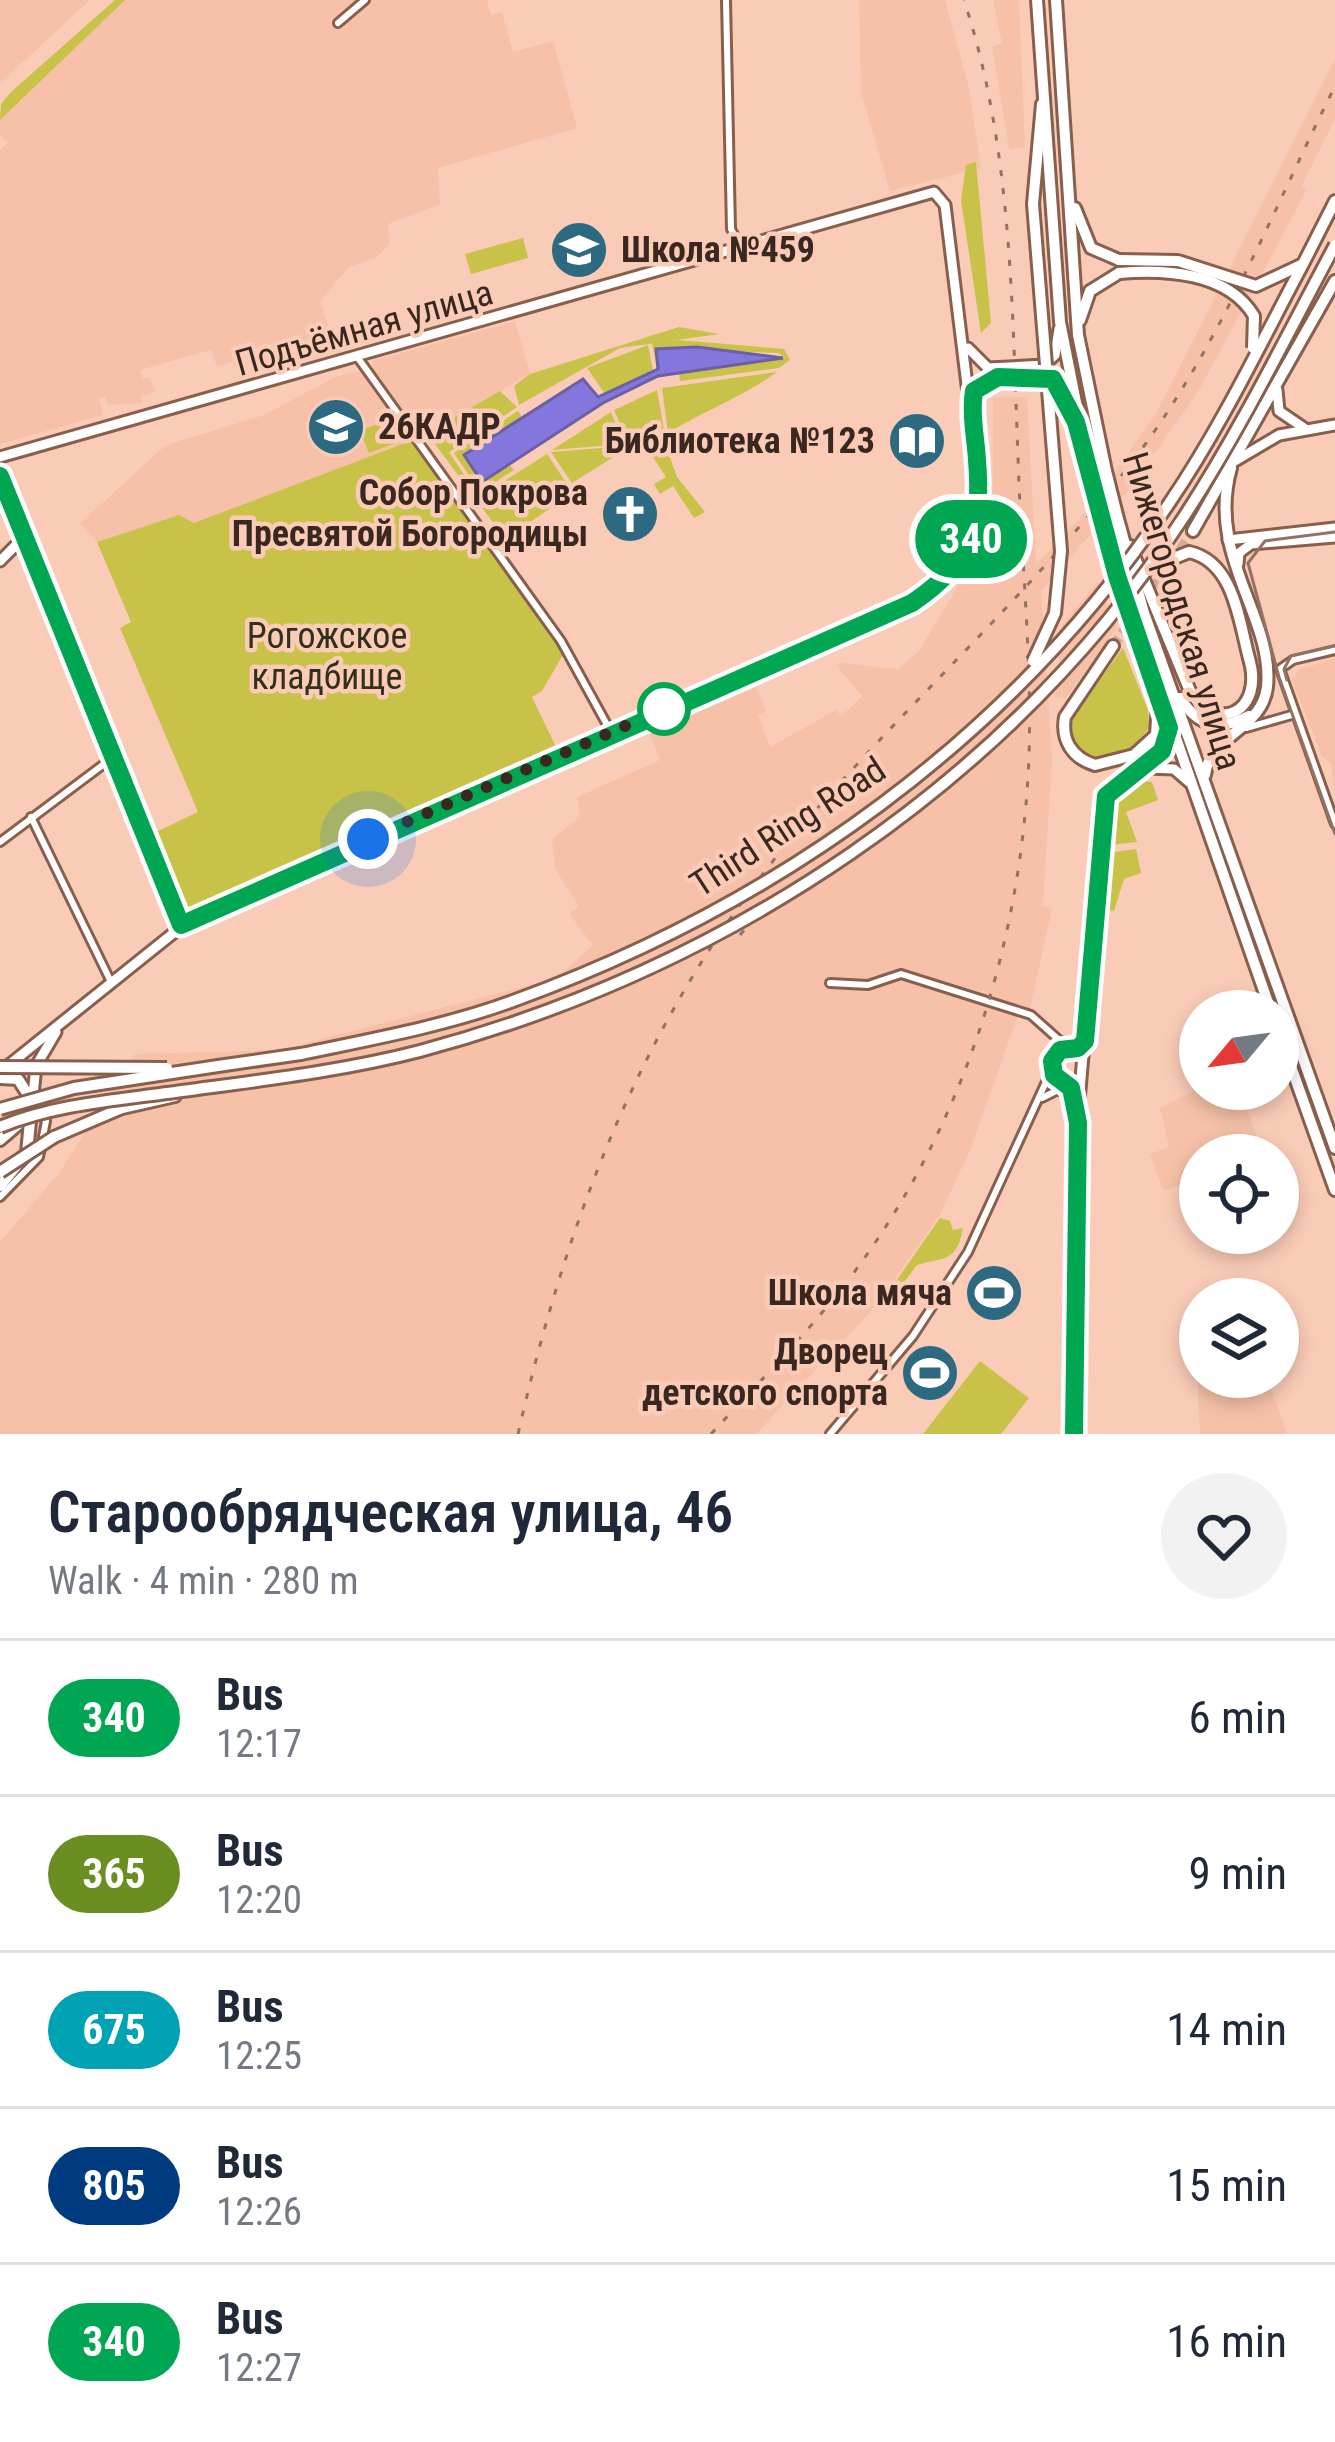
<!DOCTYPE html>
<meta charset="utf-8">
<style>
:root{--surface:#fff;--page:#f2f2f3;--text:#1f2937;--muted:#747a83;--line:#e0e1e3}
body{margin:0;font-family:"Roboto Condensed",sans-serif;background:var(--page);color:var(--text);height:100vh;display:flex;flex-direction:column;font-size:45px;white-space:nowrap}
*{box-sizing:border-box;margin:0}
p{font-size:39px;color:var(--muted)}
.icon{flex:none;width:66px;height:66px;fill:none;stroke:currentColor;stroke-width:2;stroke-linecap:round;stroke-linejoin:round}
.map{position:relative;height:1434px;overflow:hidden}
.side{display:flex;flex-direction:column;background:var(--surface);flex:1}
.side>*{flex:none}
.badge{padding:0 24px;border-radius:39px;font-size:42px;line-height:78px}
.needle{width:78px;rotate:241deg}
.tools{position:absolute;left:1179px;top:990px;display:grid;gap:24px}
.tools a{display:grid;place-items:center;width:120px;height:120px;border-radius:50%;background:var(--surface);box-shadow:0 6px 18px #0003;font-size:60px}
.you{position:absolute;width:60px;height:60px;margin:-30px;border:9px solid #fff;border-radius:50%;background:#1a73e8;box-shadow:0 0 0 18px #1a73e833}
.map>.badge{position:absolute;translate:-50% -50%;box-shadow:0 0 0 6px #fff}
.round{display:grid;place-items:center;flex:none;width:126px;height:126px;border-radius:63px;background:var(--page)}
.overview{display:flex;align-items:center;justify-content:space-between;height:204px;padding:0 48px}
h1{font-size:57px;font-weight:600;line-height:90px}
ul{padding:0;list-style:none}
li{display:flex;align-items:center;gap:36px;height:156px;padding:0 48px;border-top:3px solid var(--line)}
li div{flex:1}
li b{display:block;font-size:45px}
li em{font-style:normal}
li .badge{min-width:132px;font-weight:700;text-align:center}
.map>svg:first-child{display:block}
</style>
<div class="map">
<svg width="1335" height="1434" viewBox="0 0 1335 1434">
<rect width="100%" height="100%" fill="#faccb7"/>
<g fill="#f6c1a8">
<polygon points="0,0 90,0 0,83"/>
<polygon points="125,0 487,0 491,15 502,12 513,52 553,41 577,128 438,168 440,204 388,224 390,244 377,257 349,267 320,301 332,339 234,368 232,362 217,367 211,350 140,370 142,379 150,377 155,392 141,396 142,403 108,405 105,397 99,398 103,415 0,444 0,150 8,142 0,135 0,120"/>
<polygon points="859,0 945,0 969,88 981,168 890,191 861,92"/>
<polygon points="993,0 1019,0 1025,148 1009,149 992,47 1002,43"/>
<polygon points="1335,59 1335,119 1301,187 1306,190 1295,212 1199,390 1129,490 1041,591 1052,758 1043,906 1052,908 1030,1009 1017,1018 971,1148 940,1215 875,1307 756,1434 0,1434 0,1242 59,1173 135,1054 279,1050 557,978 593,945 569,914 579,906 555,869 552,839 580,817 577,797 660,760 648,729 754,683 766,711 758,715 770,747 836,710 841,716 862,696 837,666 841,663 898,669 919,651 979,550 993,485 993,398 1027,397 1036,564 1087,511 1157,412"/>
<polygon points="515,321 530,374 427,433 417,435 373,375 372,361"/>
<polygon points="361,371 413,440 194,523 179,515 97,542 80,523 166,445 264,415 335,377"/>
<polygon points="1098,582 1117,627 1066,698 1055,697 1063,624"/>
<polygon points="1335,659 1335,793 1331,763 1322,756 1292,680 1299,669"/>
<polygon points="1200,1088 1240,1089 1263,1155 1200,1155 1200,1177 1163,1191 1150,1154 1169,1147 1160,1108"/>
<polygon points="1197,1372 1200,1377 1267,1377 1287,1434 1200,1434"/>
</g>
<g fill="#c8c248">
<polygon points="115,0 125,0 0,120 1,104 11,92"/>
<polygon points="976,162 991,323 981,333 961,200 966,165"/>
<polygon points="523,238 528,258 471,274 465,254"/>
<polygon points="679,327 719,334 620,348 519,405 514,386 530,374"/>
<polygon points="678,340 784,349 790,360 779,368 680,381 679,374 786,358 778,353 655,349 657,369 652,343"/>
<polygon points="648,345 653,370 605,394 587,368"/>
<path d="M777,372C737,400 707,409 668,433L662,388Z"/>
<polygon points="657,390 665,436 634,456 614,410"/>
<polygon points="500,391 517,407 449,452 479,497 547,454 573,493 505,539 427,433"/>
<polygon points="518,411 522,417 464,455 482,483 510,465 514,470 480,492 454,453"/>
<polygon points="611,412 626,449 621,452 600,446 552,450"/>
<polygon points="396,417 404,440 369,453 360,431"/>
<polygon points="413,440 564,653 542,691 532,697 556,747 186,910 154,833 198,812 120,628 131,622 97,542 179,515 194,523"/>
<polygon points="665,444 677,477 705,512 694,518 673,486 660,494 654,484 666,477 651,454"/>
<polygon points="601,448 620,453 572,483 551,452"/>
<polygon points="1123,648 1148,710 1149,729 1131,749 1093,758 1072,741 1070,721"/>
<polygon points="1138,781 1152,782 1158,800 1126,812 1137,842 1111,845 1114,799"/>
<polygon points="1136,849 1141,873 1124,879 1114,911 1105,910 1107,853"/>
<path d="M940,1218L950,1221L953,1230L963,1228C957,1263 943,1257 917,1265L900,1288L894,1284Z"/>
<polygon points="980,1361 1029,1398 1001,1434 923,1434"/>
</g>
<polygon fill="#8377dd" stroke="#6d5fa4" stroke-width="3" points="697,347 783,358 658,376 603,403 482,482 464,455 583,379 598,397 658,369 656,349"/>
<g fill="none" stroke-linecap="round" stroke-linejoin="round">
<g stroke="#d4ab99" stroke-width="10" stroke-dasharray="10 5" stroke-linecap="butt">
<polyline points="1146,599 1193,531"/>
<polyline points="1113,646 1135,615"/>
</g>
<g stroke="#875f4c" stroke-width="12">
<g id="street">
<polyline points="726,0 731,229 740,246"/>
<polyline points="338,23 365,0"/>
<polyline points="358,358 561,641 611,732"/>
<polyline points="1335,650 1293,660 1280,669 1335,824"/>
<polyline points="1246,728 1295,714"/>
<polyline points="31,817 111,982"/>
<polyline points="0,842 112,758"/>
<polyline points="830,983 868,985 901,974 1031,1015 1068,1048"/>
<polyline points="1042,1098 1060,1089 1074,1107"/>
<polyline points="0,1197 39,1157 46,1121 32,1104"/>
<polyline points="830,1434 913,1336 968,1252 1051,1071"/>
</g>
</g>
<g stroke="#875f4c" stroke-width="15">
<g id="secondary">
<polyline points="968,348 988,368 1044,365 1055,355 1059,329"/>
<polyline points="1277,390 1279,411 1304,428"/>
<path d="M973,397C983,375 1031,366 1053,379C1066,387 1071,409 1076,422"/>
<path d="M0,457L934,192L945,205L980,491C976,543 955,574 912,603L191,919L0,1072"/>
<polyline points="1235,461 1279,435 1335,425"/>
<polyline points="0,476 181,925"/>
<polyline points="1228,540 1335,528"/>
<polyline points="0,561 23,538"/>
<polyline points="1238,564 1239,553 1251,544 1335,537"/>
<polyline points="1146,768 1174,769 1189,782"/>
<polyline points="1067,1081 1052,1070 1053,1057 1085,1041"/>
<polyline points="32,1105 36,1066 56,1032"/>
<polyline points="1074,1434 1076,1136 1105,802 1114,784 1162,751 1168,723"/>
</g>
</g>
<g stroke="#875f4c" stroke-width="16">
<g id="primary">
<polyline points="1037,0 1060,322 1093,488"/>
<polyline points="1056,0 1078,335 1106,471"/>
<polyline points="1033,204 1042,104"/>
<polyline points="1075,208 1091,248 1119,260"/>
<polyline points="1303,264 1335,201"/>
<polyline points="1080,320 1090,291 1119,273"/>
<polyline points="1117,515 1144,613 1335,1148"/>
<polyline points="1104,531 1271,1011"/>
<polyline points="1193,531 1335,281"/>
<path d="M1130,546L1190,691L1203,709C1240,727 1259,695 1250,662"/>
<path d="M1113,646L1065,717C1061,740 1072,758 1095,765L1134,755L1156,735L1158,702"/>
<path d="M1180,698C1198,726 1219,732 1249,716"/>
<path d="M1205,775C1210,734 1262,730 1267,687C1274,617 1206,556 1231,468"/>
<polyline points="1278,1030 1335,1190"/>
<polyline points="218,1066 301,1054"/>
<polyline points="0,1078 18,1079 32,1101"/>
<polyline points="54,1137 122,1108 175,1096"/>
<polyline points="0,1140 28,1116"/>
<polyline points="0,1186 27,1153 31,1111"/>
</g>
</g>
<use href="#street" stroke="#fff" stroke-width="6"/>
<use href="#secondary" stroke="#fff" stroke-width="9"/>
<use href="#primary" stroke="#fff" stroke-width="10"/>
<g stroke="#917264" stroke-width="3">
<polyline points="1335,532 1265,541 1248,563 1279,677 1335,834"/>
<polyline points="1287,680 1284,669 1291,656 1335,646"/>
</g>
<g stroke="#917264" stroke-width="3" stroke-dasharray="6 12" stroke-linecap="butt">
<polyline points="740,935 774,895"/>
<path d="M518,1434C567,1218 643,1018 786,845C898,710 1032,595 1138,454C1220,345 1274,208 1335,86"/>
<path d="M711,1434C760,1381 812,1329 855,1271C965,1123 1022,939 1029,756C1032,656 1021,556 1018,457C1012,305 1012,146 964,0"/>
</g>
<g stroke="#875f4c" stroke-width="16" stroke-linecap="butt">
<g id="primary-bridge">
<polyline points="1119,260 1178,261 1256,286 1301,265"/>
<path d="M1119,273C1164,269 1228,272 1254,316L1253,348"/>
<polyline points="1106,471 1117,515"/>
<polyline points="1093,488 1104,531"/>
<path d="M1152,567L1189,552C1235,562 1239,623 1250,662"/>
<polyline points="1033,661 1055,613 1061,551 1033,204"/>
<path d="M301,1054C372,1039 445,1026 513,1001C778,905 1012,738 1170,502C1221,427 1261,343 1303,264"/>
<polyline points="0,1067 167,1068"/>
<polyline points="0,1109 74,1088 218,1066"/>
<path d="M0,1127C51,1106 106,1101 160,1094C246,1082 335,1073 420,1051C727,969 1010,783 1185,515C1241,429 1287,335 1335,245"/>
<polyline points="0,1172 54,1137"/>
</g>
</g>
<use href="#primary-bridge" stroke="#fff" stroke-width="10"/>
</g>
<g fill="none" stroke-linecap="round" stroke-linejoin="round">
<g stroke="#fff" stroke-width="27">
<path id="line" d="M0,476L181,925L912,603C976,560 983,521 976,448C974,429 971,410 974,391L998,377L1053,379L1076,422L1117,576L1169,728L1162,751L1106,796L1085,1041L1078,1048L1060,1050L1052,1061L1054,1075L1071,1088L1078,1123L1074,1434"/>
</g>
<use href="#line" stroke="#00a651" stroke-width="18"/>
<polyline stroke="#3a2820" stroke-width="12" stroke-dasharray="0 21.6" points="368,839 664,709"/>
</g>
<defs>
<g id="school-disc" transform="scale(3)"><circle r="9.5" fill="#2d6980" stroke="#faccb7"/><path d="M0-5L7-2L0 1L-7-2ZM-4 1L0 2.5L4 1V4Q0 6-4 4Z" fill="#fff"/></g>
<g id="university-disc" transform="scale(3)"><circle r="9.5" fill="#2d6980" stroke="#faccb7"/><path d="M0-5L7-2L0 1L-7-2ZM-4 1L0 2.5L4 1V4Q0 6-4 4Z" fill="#fff"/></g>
<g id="library-disc" transform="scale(3)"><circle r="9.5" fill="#2d6980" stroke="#faccb7"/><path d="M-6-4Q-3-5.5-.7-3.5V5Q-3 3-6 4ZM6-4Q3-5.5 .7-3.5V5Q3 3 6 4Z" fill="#fff"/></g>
<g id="church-disc" transform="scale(3)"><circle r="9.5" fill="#2d6980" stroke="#faccb7"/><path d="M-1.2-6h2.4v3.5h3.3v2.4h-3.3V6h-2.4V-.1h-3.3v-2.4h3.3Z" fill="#fff"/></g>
<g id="stadium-disc" transform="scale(3)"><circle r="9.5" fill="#2d6980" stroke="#faccb7"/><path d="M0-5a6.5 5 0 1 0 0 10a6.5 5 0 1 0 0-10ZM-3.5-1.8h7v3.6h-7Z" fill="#fff"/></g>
</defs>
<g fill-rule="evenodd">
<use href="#school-disc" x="579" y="250"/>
<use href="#university-disc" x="336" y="427"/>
<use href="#library-disc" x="917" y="441"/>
<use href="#church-disc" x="630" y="514"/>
<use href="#stadium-disc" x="994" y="1293"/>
<use href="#stadium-disc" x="930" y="1373"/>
</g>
<circle fill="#fff" stroke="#00a651" stroke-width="6" cx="664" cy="709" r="24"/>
<g text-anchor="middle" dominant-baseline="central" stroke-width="9" stroke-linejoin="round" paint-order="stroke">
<g font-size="36" font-weight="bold" fill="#3a2820" stroke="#faccb7" text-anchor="end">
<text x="621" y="250" text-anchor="start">Школа №459</text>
<text x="378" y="427" text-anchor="start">26КАДР</text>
<text x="875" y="441">Библиотека №123</text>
<text x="588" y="493">Собор Покрова<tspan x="588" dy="41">Пресвятой Богородицы</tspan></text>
<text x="952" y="1293">Школа мяча</text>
<text x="888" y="1352">Дворец<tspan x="888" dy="41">детского спорта</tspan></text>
</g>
<g font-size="36" fill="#3a2820" stroke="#faccb7">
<text transform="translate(364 328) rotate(-16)">Подъёмная улица</text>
<text transform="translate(1182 611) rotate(73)">Нижегородская улица</text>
<text transform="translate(788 827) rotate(-33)">Third Ring Road</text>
</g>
<g font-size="36" fill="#31301a" stroke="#faccb7">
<text x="327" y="636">Рогожское<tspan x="327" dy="41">кладбище</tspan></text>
</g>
</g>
</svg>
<div class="tools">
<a><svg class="needle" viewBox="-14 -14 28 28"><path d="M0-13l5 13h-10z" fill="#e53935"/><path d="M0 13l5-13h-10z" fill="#747a83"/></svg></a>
<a><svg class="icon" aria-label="locate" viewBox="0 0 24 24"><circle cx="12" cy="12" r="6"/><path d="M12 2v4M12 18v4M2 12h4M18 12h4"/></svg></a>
<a><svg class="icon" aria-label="layers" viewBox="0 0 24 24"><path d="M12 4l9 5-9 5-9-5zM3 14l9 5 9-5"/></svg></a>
</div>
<div class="you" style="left:368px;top:839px"></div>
<b class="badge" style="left:971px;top:539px;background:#00a651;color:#fff">340</b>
</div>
<section class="side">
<div class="overview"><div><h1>Старообрядческая улица, 46</h1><p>Walk · 4 min · 280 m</p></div><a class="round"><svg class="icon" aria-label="heart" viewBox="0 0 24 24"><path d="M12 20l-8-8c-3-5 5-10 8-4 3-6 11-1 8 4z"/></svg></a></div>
<ul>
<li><span class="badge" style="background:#00a651;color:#fff">340</span><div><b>Bus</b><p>12:17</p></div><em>6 min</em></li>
<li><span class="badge" style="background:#6b8e23;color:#fff">365</span><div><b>Bus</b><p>12:20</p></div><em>9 min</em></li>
<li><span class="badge" style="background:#00a3b4;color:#fff">675</span><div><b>Bus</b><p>12:25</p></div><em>14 min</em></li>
<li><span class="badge" style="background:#003b80;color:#fff">805</span><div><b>Bus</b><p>12:26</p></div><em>15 min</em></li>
<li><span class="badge" style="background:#00a651;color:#fff">340</span><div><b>Bus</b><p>12:27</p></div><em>16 min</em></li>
</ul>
</section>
